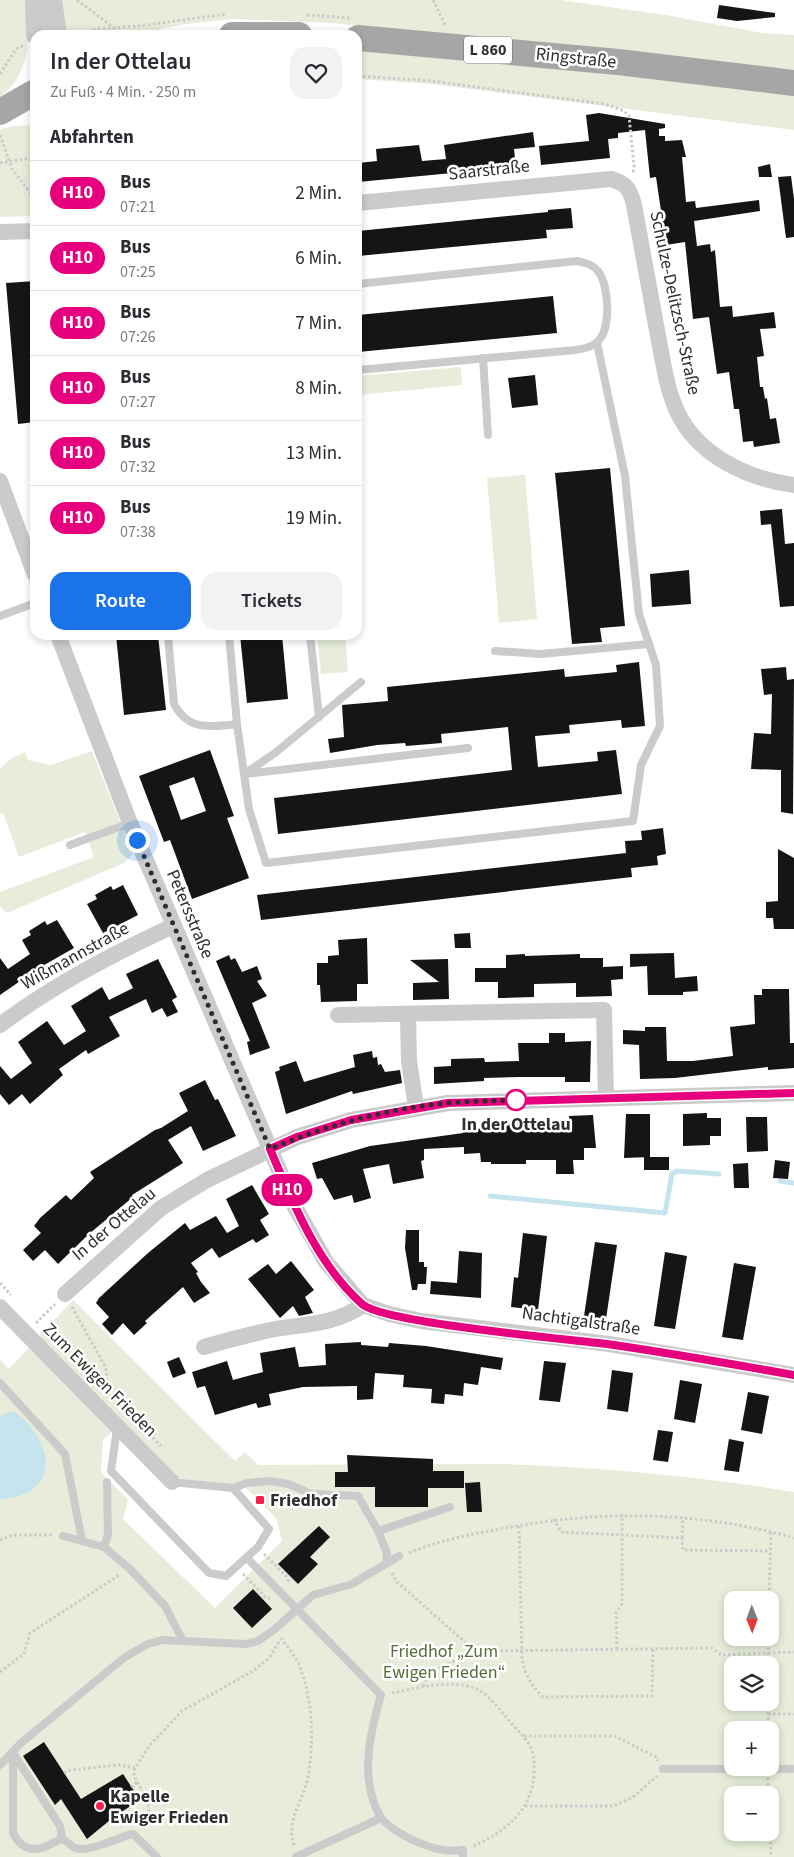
<!DOCTYPE html>
<html lang="de">
<meta charset="utf-8">
<style>
:root{--surface:#fff;--page:#f2f2f3;--text:#2b2b33;--muted:#7c7c81;--line:#e1e1e2;--accent:#1a73e8}
body{margin:0;font-family:"Source Sans 3",sans-serif;background:var(--page);color:var(--text);height:100vh;display:flex;flex-direction:column;font-size:19px;white-space:nowrap}
*{box-sizing:border-box;margin:0}
p{font-size:16px;color:var(--muted)}
.icon{flex:none;width:28px;height:28px;fill:none;stroke:currentColor;stroke-width:2;stroke-linecap:round;stroke-linejoin:round}
.map{position:relative;flex:1;overflow:hidden}
.details{position:absolute;left:30px;top:30px;width:332px;height:610px;display:flex;flex-direction:column;background:var(--surface);border-radius:15px;box-shadow:0 2px 8px #0003}
.details>*{flex:none}
.badge{padding:0 10px;border-radius:16px;font-size:18px;line-height:32px}
.needle{width:32px;rotate:179deg}
.tools{position:absolute;left:724px;top:1591px;display:grid;gap:10px}
.tools a{display:grid;place-items:center;width:55px;height:55px;border-radius:10px;background:var(--surface);box-shadow:0 2px 8px #0003;font-size:25px}
.you{position:absolute;width:25px;height:25px;margin:-12px;border:4px solid #fff;border-radius:50%;background:#1a73e8;box-shadow:0 0 0 8px #1a73e833}
.map>.badge{position:absolute;translate:-50% -50%;box-shadow:0 0 0 2px #fff}
h2{padding:0 20px;font-size:19px;line-height:45px}
.round{display:grid;place-items:center;flex:none;width:52px;height:52px;border-radius:15px;background:var(--page)}
.headline{display:flex;align-items:center;justify-content:space-between;height:85px;padding:0 20px}
h1{font-size:24px;font-weight:600;line-height:38px}
.cta{display:flex;gap:10px;margin-top:auto;padding:10px 20px}
.cta a{flex:1;height:58px;border-radius:15px;background:var(--accent);color:#fff;font-size:20px;font-weight:600;line-height:58px;text-align:center}
.cta a+a{background:var(--page);color:var(--text)}
ul{padding:0;list-style:none}
li{display:flex;align-items:center;gap:15px;height:65px;padding:0 20px;border-top:1px solid var(--line)}
li div{flex:1}
li b{display:block;font-size:19px}
li em{font-style:normal}
li .badge{min-width:55px;font-weight:700;text-align:center}
.map>svg:first-child{display:block}
</style>
<div class="map">
<svg width="794" height="1857" viewBox="0 0 794 1857">
<rect width="100%" height="100%" fill="#fff"/>
<g fill="#e7edda" fill-rule="evenodd">
<path d="M0,0H28C29,35 32,74 0,97Z"/>
<polygon points="60,0 561,0 666,15 762,33 794,35 794,70 331,23 233,19 185,24 134,35 69,35 65,32"/>
<polygon points="358,51 634,76 794,95 794,130 432,84 358,79"/>
<polygon points="34,125 35,216 0,217 0,130 12,126"/>
<polygon points="461,367 462,385 358,395 358,376"/>
<polygon points="525,475 537,619 499,623 487,478"/>
<polygon points="317,635 345,635 348,672 321,674"/>
<polygon points="92,751 133,854 124,863 7,913 0,906 0,892 94,857 85,832 19,857 3,813 0,813 0,769 10,759 25,752 28,760 51,765"/>
<path d="M73,1300L235,1461L245,1452L258,1465C340,1465 422,1463 504,1464C601,1467 698,1476 794,1492V1857H0V1360L9,1369ZM122,1422L177,1478L245,1487L277,1519L282,1541L215,1608L123,1519L128,1500L101,1472L103,1440ZM732,1600H770V1638H732ZM732,1665H770V1702H732ZM732,1730H770V1768H732ZM732,1795H770V1832H732Z"/>
</g>
<path fill="#c5e4ee" d="M13,1411C38,1426 63,1470 30,1491C22,1497 9,1497 0,1500V1416Z"/>
<g fill="none" stroke-linecap="round" stroke-linejoin="round">
<g stroke="#c5e4ee" stroke-width="5">
<polyline points="780,1181 794,1183"/>
<polyline points="490,1196 665,1213 672,1174 677,1171 719,1174"/>
</g>
</g>
<g fill="#151515" fill-rule="evenodd">
<polygon points="719,5 775,13 775,17 737,21 717,18"/>
<polygon points="599,113 665,124 665,128 659,129 659,136 665,136 665,141 682,140 686,157 682,157 686,202 695,201 696,208 759,200 760,211 694,221 697,246 710,244 711,252 715,250 720,307 732,306 733,317 774,312 776,328 760,329 764,356 757,357 760,387 763,387 765,399 767,398 770,419 776,418 780,443 754,447 753,441 743,442 739,409 734,409 729,372 717,374 709,317 693,319 685,242 666,245 656,177 650,178 645,130 618,133 618,138 608,139 610,158 541,165 539,146 589,141 586,115"/>
<polygon points="533,132 535,147 514,149 516,167 358,182 358,163 377,161 376,149 419,145 422,161 446,159 444,145"/>
<polygon points="770,164 772,177 759,177 758,167"/>
<polygon points="791,176 794,199 794,237 786,238 778,177"/>
<polygon points="571,208 573,228 546,230 547,238 358,256 358,231 548,212 548,210"/>
<polygon points="35,281 35,422 18,424 6,283"/>
<polygon points="553,296 557,333 358,352 358,315"/>
<polygon points="535,375 538,405 512,408 508,378"/>
<polygon points="610,468 625,626 600,628 602,642 572,644 555,473"/>
<polygon points="782,509 785,544 794,543 794,606 780,607 771,524 761,525 760,511"/>
<polygon points="689,570 691,604 652,607 650,574"/>
<polygon points="116,635 158,635 166,710 124,715"/>
<polygon points="240,635 282,635 288,699 247,703"/>
<polygon points="639,662 645,726 622,728 621,720 569,725 570,733 535,736 538,767 598,761 597,752 616,750 622,794 278,834 274,798 512,770 508,727 441,734 442,743 406,746 405,743 377,745 330,753 328,739 344,737 342,705 388,701 387,687 564,669 565,677 617,672 616,665"/>
<polygon points="786,667 787,680 794,679 793,814 781,812 781,770 751,769 754,733 771,734 772,694 764,695 761,669"/>
<path d="M210,750L234,816L227,818L249,878L192,899L170,840L164,842L139,776ZM194,777L206,811L181,820L169,786Z"/>
<polygon points="663,828 666,854 657,856 658,865 631,868 632,877 261,920 257,895 626,853 625,841 642,840 641,831"/>
<polygon points="778,849 794,858 794,929 774,929 773,918 766,918 766,902 778,901"/>
<polygon points="123,885 138,915 103,933 87,904 97,899 95,895 111,886 113,890"/>
<polygon points="57,920 74,948 39,968 0,995 0,958 8,969 30,954 22,940 31,935 29,931 45,921 47,925"/>
<polygon points="470,933 471,948 455,948 454,934"/>
<polygon points="367,938 368,984 357,984 357,1001 321,1002 320,985 317,985 317,963 328,963 328,956 339,955 338,940"/>
<polygon points="674,953 675,978 697,976 698,991 683,992 683,995 648,995 647,966 630,967 630,954"/>
<polygon points="525,954 525,956 580,954 580,958 603,958 603,967 623,966 623,979 611,980 612,996 576,997 576,983 534,984 534,997 504,998 498,998 498,982 475,982 475,968 506,968 506,955"/>
<polygon points="229,955 231,960 235,958 242,972 257,966 262,979 257,981 267,996 252,1003 270,1048 250,1055 247,1042 250,1041 216,961"/>
<polygon points="158,959 177,997 172,1000 178,1012 167,1017 162,1008 152,1013 146,999 109,1017 120,1036 88,1054 86,1050 59,1069 63,1075 30,1104 22,1094 9,1105 0,1094 0,1066 11,1079 32,1063 18,1042 47,1021 64,1045 86,1031 71,1006 102,987 109,1000 133,988 126,974"/>
<polygon points="448,959 449,999 413,1000 413,983 439,982 410,960"/>
<polygon points="762,989 789,989 790,1043 794,1043 794,1068 768,1070 768,1067 675,1078 640,1079 639,1045 623,1044 623,1030 645,1031 645,1027 666,1027 667,1061 693,1061 733,1056 730,1027 755,1024 754,995 762,995"/>
<polygon points="549,1033 565,1033 565,1042 591,1041 590,1082 565,1082 565,1077 519,1077 484,1078 484,1081 434,1084 434,1067 451,1066 451,1059 484,1058 485,1062 519,1061 518,1043 549,1043"/>
<polygon points="372,1051 373,1058 377,1057 378,1065 381,1064 385,1072 400,1070 402,1083 353,1094 352,1091 286,1114 275,1072 280,1070 279,1067 296,1061 304,1082 355,1067 353,1055"/>
<polygon points="205,1080 215,1100 218,1099 236,1136 203,1151 191,1126 168,1140 183,1163 132,1195 133,1197 89,1234 58,1264 45,1250 33,1261 23,1250 41,1233 34,1226 40,1218 66,1195 71,1200 94,1178 90,1172 155,1130 161,1128 188,1111 179,1093"/>
<polygon points="707,1113 707,1118 721,1118 721,1136 710,1136 710,1145 683,1146 683,1114"/>
<polygon points="626,1114 650,1114 650,1157 624,1158"/>
<polygon points="593,1115 596,1148 584,1148 584,1160 573,1160 574,1174 556,1174 556,1160 526,1160 526,1164 491,1164 491,1162 481,1162 480,1153 464,1154 464,1147 424,1149 424,1160 421,1161 424,1178 393,1184 389,1164 363,1169 371,1198 354,1203 352,1195 334,1200 322,1178 317,1179 312,1163 370,1146 463,1133 463,1129 498,1128 498,1123 518,1122 518,1127 569,1126 569,1116"/>
<polygon points="746,1117 767,1117 768,1151 747,1152"/>
<rect x="644" y="1157" width="25" height="13"/>
<polygon points="775,1160 790,1162 788,1179 773,1178"/>
<polygon points="748,1163 749,1188 734,1188 733,1164"/>
<polygon points="252,1185 269,1214 260,1220 269,1235 256,1243 253,1239 219,1258 212,1248 191,1263 198,1272 196,1273 201,1282 210,1293 194,1303 183,1287 145,1321 147,1323 134,1335 123,1323 112,1335 102,1324 109,1317 96,1303 99,1298 148,1253 185,1223 190,1230 216,1216 227,1233 239,1226 226,1199"/>
<polygon points="406,1230 419,1230 419,1262 424,1262 424,1267 427,1267 426,1284 418,1284 417,1290 412,1290 405,1248"/>
<polygon points="523,1233 547,1236 538,1310 511,1307 514,1277 518,1278"/>
<polygon points="595,1242 617,1245 606,1319 584,1316"/>
<polygon points="459,1251 482,1253 481,1298 430,1294 431,1281 457,1283"/>
<polygon points="665,1252 687,1256 675,1329 654,1326"/>
<polygon points="291,1261 314,1290 305,1297 313,1313 299,1316 293,1306 280,1318 248,1279 268,1264 276,1274"/>
<polygon points="734,1263 756,1267 743,1340 722,1337"/>
<polygon points="361,1342 361,1345 388,1347 389,1343 426,1346 503,1358 501,1370 481,1367 478,1385 464,1383 463,1396 445,1394 444,1404 431,1403 432,1389 403,1387 404,1375 375,1373 373,1399 357,1400 357,1386 303,1387 269,1394 271,1405 258,1408 256,1403 215,1415 205,1386 197,1388 192,1372 227,1361 233,1380 263,1372 260,1353 295,1347 299,1367 326,1365 325,1344"/>
<polygon points="179,1357 186,1373 173,1378 167,1362"/>
<polygon points="544,1361 566,1363 560,1402 539,1400"/>
<polygon points="612,1370 633,1373 628,1412 607,1409"/>
<polygon points="680,1380 702,1384 695,1423 674,1419"/>
<polygon points="748,1392 769,1396 762,1434 741,1430"/>
<polygon points="658,1430 673,1432 668,1462 653,1460"/>
<polygon points="729,1439 744,1442 739,1472 724,1470"/>
<polygon points="347,1455 433,1459 433,1471 464,1471 464,1488 428,1488 428,1507 375,1507 375,1487 335,1487 335,1472 348,1472"/>
<polygon points="480,1482 482,1512 467,1512 465,1483"/>
<polygon points="319,1526 330,1537 310,1557 318,1564 298,1584 278,1564"/>
<polygon points="253,1589 272,1609 252,1628 233,1608"/>
<polygon points="44,1742 81,1799 123,1774 140,1800 115,1816 87,1839 61,1799 55,1805 23,1756"/>
</g>
<g fill="none" stroke-linecap="round" stroke-linejoin="round">
<g stroke="#cbcbcb" stroke-width="3" stroke-dasharray="2.5 2.5" stroke-linecap="butt">
<polyline points="77,0 114,28 116,35"/>
<polyline points="433,0 446,27"/>
<polyline points="307,15 351,18"/>
<polyline points="79,35 96,29 139,26 226,14"/>
<polyline points="0,74 16,49 24,45"/>
<polyline points="358,76 431,81 605,104 624,111 629,116 634,166 633,174"/>
<polyline points="0,135 12,169 35,199"/>
<polyline points="0,163 35,157"/>
<polyline points="0,1283 11,1295"/>
<polyline points="72,1307 106,1368 107,1378 103,1388"/>
<polyline points="36,1323 55,1304"/>
<polyline points="93,1377 161,1446"/>
<polyline points="554,1519 561,1532 682,1538 683,1550 770,1551"/>
<path d="M519,1526L522,1657C524,1673 531,1685 543,1697L652,1696L653,1649"/>
<polyline points="682,1538 683,1517"/>
<polyline points="0,1540 13,1535 53,1535"/>
<path d="M409,1553C440,1540 472,1534 505,1528C602,1510 699,1511 794,1538"/>
<polyline points="264,1554 288,1578 288,1583"/>
<polyline points="392,1573 397,1582 476,1652"/>
<polyline points="243,1574 266,1598 272,1598"/>
<polyline points="769,1600 771,1532"/>
<path d="M281,1638C287,1647 297,1657 300,1667C313,1701 314,1741 308,1777C304,1800 284,1822 295,1847"/>
<polyline points="617,1649 616,1613 622,1604 622,1514"/>
<polyline points="768,1665 768,1638"/>
<polyline points="0,1672 24,1654 30,1633 121,1574"/>
<polyline points="423,1686 429,1673 458,1659 489,1651 712,1648 721,1655 794,1652"/>
<path d="M392,1693C416,1688 442,1681 468,1686C485,1690 495,1704 506,1717C514,1727 524,1735 530,1746C535,1755 534,1763 534,1772C533,1811 504,1832 472,1847"/>
<polyline points="768,1714 794,1714"/>
<polyline points="768,1730 768,1702"/>
<polyline points="524,1736 615,1736 656,1757 658,1761"/>
<polyline points="64,1773 70,1770 119,1765 135,1768"/>
<polyline points="768,1778 768,1795"/>
<path d="M137,1782C147,1799 156,1812 140,1828"/>
<polyline points="131,1787 137,1782 134,1775 135,1768 150,1745 182,1711 253,1671 269,1658 280,1640"/>
<polyline points="525,1806 614,1806 633,1797 657,1776"/>
<polyline points="770,1832 771,1857"/>
</g>
<g stroke="#cbcbcb" stroke-width="8">
<path d="M358,284L577,261C585,263 592,264 598,271C609,285 612,330 597,342C592,347 583,349 575,350L358,370"/>
<polyline points="483,358 488,435"/>
<polyline points="0,616 35,603"/>
<path d="M168,635L174,704C188,731 210,727 237,724"/>
<polyline points="229,635 237,724 249,809 266,863 633,821 641,765 660,726 656,665 639,614 625,476 597,343"/>
<polyline points="310,635 319,717"/>
<polyline points="495,651 541,654 649,644"/>
<polyline points="247,772 275,753 361,682"/>
<polyline points="245,774 468,748"/>
<polyline points="70,845 130,823"/>
<polyline points="0,1383 65,1454 82,1540"/>
<polyline points="117,1428 111,1471 209,1573 226,1576 258,1547 269,1529 233,1488"/>
<polyline points="172,1482 233,1488 247,1483 269,1481 289,1484 311,1494 358,1496 378,1531 450,1507"/>
<polyline points="378,1531 387,1553 386,1563"/>
<polyline points="63,1536 104,1547 130,1569 165,1606 183,1641"/>
<polyline points="104,1547 108,1534 107,1482"/>
<path d="M247,1558L381,1695C370,1733 359,1779 380,1816C386,1826 401,1834 411,1839C428,1847 444,1853 463,1850V1857"/>
<path d="M13,1753L60,1826L62,1838C66,1841 70,1845 75,1848C88,1853 118,1837 133,1834L157,1857"/>
<path d="M13,1754V1833C25,1857 43,1850 62,1838"/>
<polyline points="0,1765 21,1743 125,1657 148,1644 162,1640 246,1644 258,1641 275,1629 313,1595 352,1584 399,1556"/>
<polyline points="663,1769 794,1769"/>
<polyline points="296,1857 381,1818"/>
</g>
<g stroke="#cbcbcb" stroke-width="16">
<path d="M358,203L611,179C627,184 630,189 634,205C641,245 649,285 656,325C663,358 666,399 686,427C710,461 754,480 794,485"/>
<polyline points="0,232 35,231"/>
<polyline points="0,481 35,575"/>
<polyline points="58,635 130,823 295,1207 326,1262 363,1305 389,1314 421,1321 609,1344 794,1375"/>
<polyline points="408,1014 409,1061 416,1107"/>
<polyline points="338,1015 604,1010 606,1098"/>
<path d="M0,1025C55,984 111,955 173,926"/>
<polyline points="65,1294 161,1208 207,1180 297,1137 351,1120 448,1103 794,1093"/>
<polyline points="0,1307 172,1482"/>
<path d="M204,1347C228,1340 251,1334 275,1329C306,1324 337,1324 363,1305"/>
</g>
<g stroke="#cbcbcb" stroke-width="20">
<polyline points="35,0 36,35"/>
<polyline points="52,0 57,35"/>
</g>
<g stroke="#a6a6a6" stroke-width="26">
<polyline points="232,35 299,35"/>
<polyline points="358,38 618,62 794,83"/>
<polyline points="0,112 35,92"/>
</g>
</g>
<g fill="none" stroke-linecap="round" stroke-linejoin="round">
<g stroke="#fff" stroke-width="11">
<path id="line" d="M794,1093L448,1103L351,1120L297,1137L270,1149C293,1203 317,1264 362,1304C383,1323 568,1339 607,1344C670,1353 732,1364 794,1375"/>
</g>
<use href="#line" stroke="#e6007e" stroke-width="8"/>
<path stroke="#2e2e2e" stroke-width="5" stroke-dasharray="0 9" d="M137,840L270,1149C327,1125 386,1109 447,1103C470,1101 493,1101 516,1100"/>
</g>
<circle fill="#fff" stroke="#e6007e" stroke-width="2.5" cx="516" cy="1100" r="10"/>
<g fill="#f4214d" stroke="#fff" stroke-width="2">
<rect x="255" y="1495" width="10" height="10" rx="2.5"/>
<circle cx="100" cy="1806" r="5"/>
</g>
<g text-anchor="middle" dominant-baseline="central" stroke-width="5" stroke-linejoin="round" paint-order="stroke">
<rect fill="#fff" stroke="#6d6d6d" stroke-width="1" x="464" y="36.5" width="48" height="27" rx="4"/>
<g font-size="16" font-weight="bold" fill="#2e2e2e">
<text x="488" y="50">L 860</text>
</g>
<g font-size="18" fill="#2e2e2e" stroke="#fff">
<text transform="translate(576 58) rotate(6)">Ringstraße</text>
<text transform="translate(489 170) rotate(-6)">Saarstraße</text>
<text transform="translate(675 303) rotate(78)">Schulze-Delitzsch-Straße</text>
<text transform="translate(190 914) rotate(67)">Petersstraße</text>
<text transform="translate(75 956) rotate(-29)">Wißmannstraße</text>
<text transform="translate(114 1224) rotate(-40)">In der Ottelau</text>
<text transform="translate(581 1321) rotate(8)">Nachtigalstraße</text>
<text transform="translate(100 1380) rotate(45)">Zum Ewigen Frieden</text>
</g>
<g font-size="18" font-weight="bold" fill="#2e2e2e" stroke="#fff">
<text x="516" y="1124">In der Ottelau</text>
</g>
<g font-size="18" font-weight="bold" fill="#2e2e2e" stroke="#fff" text-anchor="start">
<text x="270" y="1500">Friedhof</text>
<text x="110" y="1796">Kapelle<tspan x="110" dy="21">Ewiger Frieden</tspan></text>
</g>
<g font-size="18" fill="#586d38" stroke="#fff">
<text x="444" y="1651">Friedhof „Zum<tspan x="444" dy="21">Ewigen Frieden“</tspan></text>
</g>
</g>
</svg>
<div class="tools">
<a><svg class="needle" viewBox="-14 -14 28 28"><path d="M0-13l5 13h-10z" fill="#e53935"/><path d="M0 13l5-13h-10z" fill="#7c7c81"/></svg></a>
<a><svg class="icon" aria-label="layers" viewBox="0 0 24 24"><path d="M12 4l9 5-9 5-9-5zM3 14l9 5 9-5"/></svg></a>
<a>+</a>
<a>−</a>
</div>
<div class="you" style="left:137px;top:840px"></div>
<b class="badge" style="left:287px;top:1190px;background:#e6007e;color:#fff">H10</b>
<section class="details">
<div class="headline"><div><h1>In der Ottelau</h1><p>Zu Fuß · 4 Min. · 250 m</p></div><a class="round"><svg class="icon" aria-label="heart" viewBox="0 0 24 24"><path d="M12 20l-8-8c-3-5 5-10 8-4 3-6 11-1 8 4z"/></svg></a></div>
<h2>Abfahrten</h2>
<ul>
<li><span class="badge" style="background:#e6007e;color:#fff">H10</span><div><b>Bus</b><p>07:21</p></div><em>2 Min.</em></li>
<li><span class="badge" style="background:#e6007e;color:#fff">H10</span><div><b>Bus</b><p>07:25</p></div><em>6 Min.</em></li>
<li><span class="badge" style="background:#e6007e;color:#fff">H10</span><div><b>Bus</b><p>07:26</p></div><em>7 Min.</em></li>
<li><span class="badge" style="background:#e6007e;color:#fff">H10</span><div><b>Bus</b><p>07:27</p></div><em>8 Min.</em></li>
<li><span class="badge" style="background:#e6007e;color:#fff">H10</span><div><b>Bus</b><p>07:32</p></div><em>13 Min.</em></li>
<li><span class="badge" style="background:#e6007e;color:#fff">H10</span><div><b>Bus</b><p>07:38</p></div><em>19 Min.</em></li>
</ul>
<div class="cta"><a>Route</a><a>Tickets</a></div>
</section>
</div>
